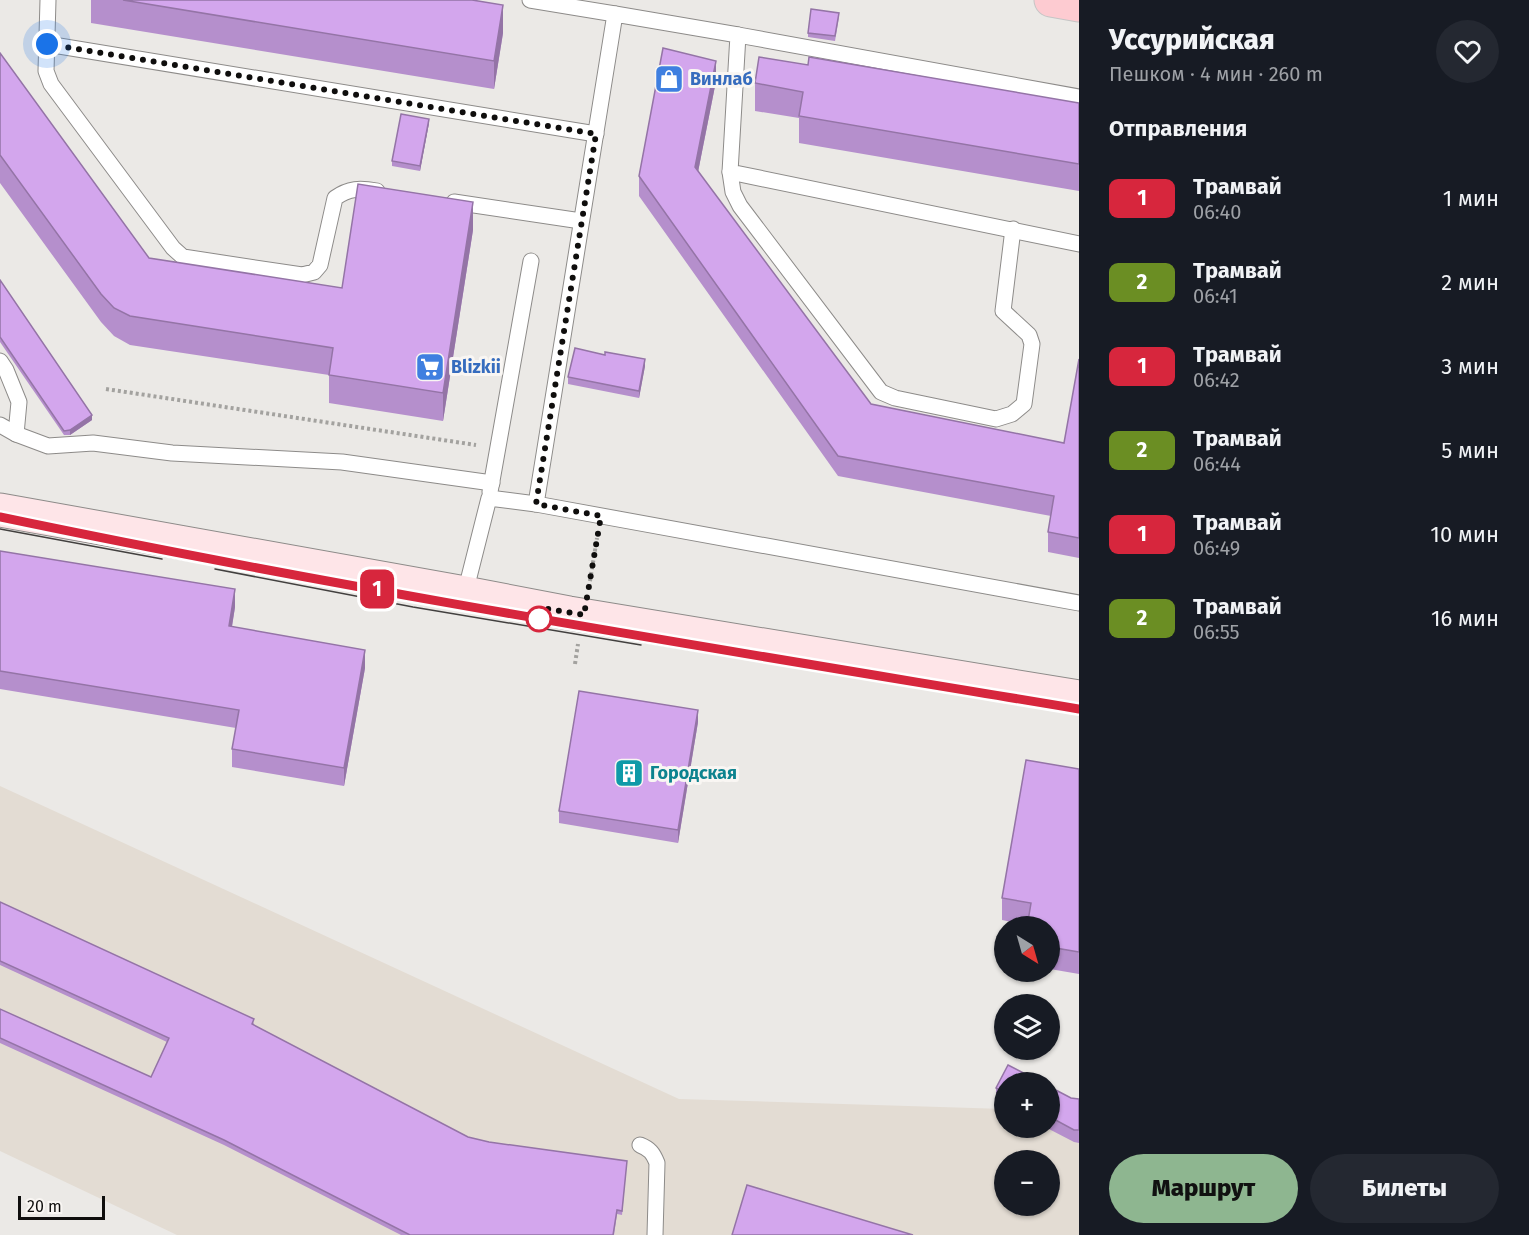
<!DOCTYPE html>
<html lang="ru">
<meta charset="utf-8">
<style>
:root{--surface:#171b24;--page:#242831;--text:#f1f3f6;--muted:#9ea1a6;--accent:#8eb690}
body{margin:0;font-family:"Fira Sans",sans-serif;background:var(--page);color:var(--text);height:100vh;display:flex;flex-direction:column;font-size:22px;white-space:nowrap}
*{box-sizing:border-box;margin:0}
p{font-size:20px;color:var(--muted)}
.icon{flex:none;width:33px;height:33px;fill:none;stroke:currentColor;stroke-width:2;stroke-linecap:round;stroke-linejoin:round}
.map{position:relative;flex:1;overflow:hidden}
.side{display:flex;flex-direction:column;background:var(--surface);width:450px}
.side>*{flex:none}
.badge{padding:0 12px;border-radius:9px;font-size:21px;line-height:39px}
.needle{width:39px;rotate:143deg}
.tools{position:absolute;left:994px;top:916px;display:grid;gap:12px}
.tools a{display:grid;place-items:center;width:66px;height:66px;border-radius:50%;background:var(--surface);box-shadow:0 2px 4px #0004;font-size:30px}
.scale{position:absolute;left:18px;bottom:15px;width:87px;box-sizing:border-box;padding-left:6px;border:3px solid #0f0e0d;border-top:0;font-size:16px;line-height:21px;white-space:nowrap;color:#0f0e0d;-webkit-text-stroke:4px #f9f6f3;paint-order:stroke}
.you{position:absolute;width:30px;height:30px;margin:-15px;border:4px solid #fff;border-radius:50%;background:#1a73e8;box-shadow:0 0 0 9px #1a73e833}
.map>.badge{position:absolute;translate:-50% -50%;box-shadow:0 0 0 3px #fff}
h2{padding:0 30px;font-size:22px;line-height:54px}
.round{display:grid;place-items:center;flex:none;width:63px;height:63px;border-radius:32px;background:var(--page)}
.summary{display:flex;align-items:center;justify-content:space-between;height:102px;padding:0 30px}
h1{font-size:28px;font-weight:800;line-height:45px}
.action{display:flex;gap:12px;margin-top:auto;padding:12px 30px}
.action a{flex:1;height:69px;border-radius:36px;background:var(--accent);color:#111;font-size:24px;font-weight:800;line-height:69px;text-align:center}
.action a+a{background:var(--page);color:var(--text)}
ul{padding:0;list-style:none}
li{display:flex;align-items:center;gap:18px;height:84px;padding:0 30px}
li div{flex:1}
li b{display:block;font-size:22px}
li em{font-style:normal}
li .badge{min-width:66px;font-weight:700;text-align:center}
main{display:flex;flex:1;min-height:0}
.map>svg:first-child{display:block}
</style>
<main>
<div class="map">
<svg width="1079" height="1235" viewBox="0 0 1079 1235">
<rect width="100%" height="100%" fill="#ebe9e6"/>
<path fill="#e3dcd3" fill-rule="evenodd" d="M0,786L679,1099L1005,1109V1128H1050L1079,1111V1235H177L0,1151ZM1005,1161H1050V1206H1005Z"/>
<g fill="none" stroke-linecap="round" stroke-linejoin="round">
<g stroke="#8d8b89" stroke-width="17">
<g id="service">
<path d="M48,0L46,71L51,84L173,248L183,257L302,275L314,272L320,265L335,198C349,188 360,188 377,191"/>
<polyline points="530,0 615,14"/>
<polyline points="738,35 1079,97"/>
<polyline points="47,44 596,134"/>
<polyline points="730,172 733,192 740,206 881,392 895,398 996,419 1012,414 1024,404 1032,344 1029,335 1003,311 1013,229"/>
<polyline points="454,202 581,221"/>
<polyline points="0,361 6,370 19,402 16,434"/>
<polyline points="0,425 16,434 48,446 93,443 172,453 342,462 492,483"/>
<polyline points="490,492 531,261"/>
<polyline points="536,504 615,14 738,35 730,172 1079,244"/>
<polyline points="465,593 489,498 536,504 1079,603"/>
<path d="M640,1145C650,1149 653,1153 657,1163L655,1235"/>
</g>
</g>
<g stroke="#8d8b89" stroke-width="35">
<polyline id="secondary" points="0,510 465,593 569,613 1079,697"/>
</g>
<g stroke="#c5c5c5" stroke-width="35">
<polyline id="primary" points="1051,0 1079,5"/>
</g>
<g stroke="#a3a29f" stroke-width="4" stroke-dasharray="3 3" stroke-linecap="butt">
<polyline points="106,389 476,445"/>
<polyline points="589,587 597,538"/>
<polyline points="575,664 578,644"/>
</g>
<use href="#service" stroke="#fff" stroke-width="15"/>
<use href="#secondary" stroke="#fee5e8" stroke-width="33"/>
<use href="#primary" stroke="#fdcbd1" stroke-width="33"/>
<g stroke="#42403f" stroke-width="1.5">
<path d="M0,517C358,591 719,649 1079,709"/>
<polyline points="0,529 162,559"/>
<polyline points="215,569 413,607 641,645"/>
</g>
</g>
<g fill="#b58fcc">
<polygon points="91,0 472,0 503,33 494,89 91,23"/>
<polygon points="839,17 835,41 808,37 808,33"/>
<polygon points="0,53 149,258 342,288 473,230 443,421 329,403 329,375 130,345 114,336 101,322 0,183"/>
<polygon points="808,65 1079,103 1079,191 799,143 799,118 755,111 755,83"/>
<polygon points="716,81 698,172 871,404 1064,443 1079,359 1079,558 1048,552 1048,532 1051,516 838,476 639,196 639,176"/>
<polygon points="429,123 420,171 392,166 392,161"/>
<polygon points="0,280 92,420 70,435 64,435 0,342"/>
<polygon points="645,366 639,398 568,384 568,377"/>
<polygon points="0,551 235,607 232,627 365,668 344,786 232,767 232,749 236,728 0,689"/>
<polygon points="698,722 678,843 559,823 559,811"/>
<polygon points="1079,769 1079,974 1050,969 1050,927 1027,925 1002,920 1002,898"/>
<polygon points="0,902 254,1023 253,1025 468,1137 489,1142 627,1161 622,1215 617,1214 614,1235 401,1235 224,1145 0,1043 0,1009 151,1077 167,1042 0,965"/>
<polygon points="1005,1083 1005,1106 996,1101 996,1088"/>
<polygon points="1050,1087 1071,1098 1079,1099 1079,1143 1074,1142 1047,1128 1050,1128"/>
</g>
<g fill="#9474a6">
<polygon points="503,5 503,33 494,89 494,61"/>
<polygon points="716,61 716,81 695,187 695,167"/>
<polygon points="429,119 429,123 420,171 420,166"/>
<polygon points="473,202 473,230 443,421 443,393"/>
<polygon points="645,359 645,366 639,398 639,391"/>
<polygon points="92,415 92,420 70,435 70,430"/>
<polygon points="235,589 235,607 229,644 229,626"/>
<polygon points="365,650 365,668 344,786 344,768"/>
<polygon points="698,710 698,722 678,843 678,830"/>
</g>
<g fill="#d3a6ed" stroke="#9474a6" stroke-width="1.5">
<polygon points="123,0 472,0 503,5 494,61"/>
<polygon points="811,9 839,13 835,36 808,33"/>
<polygon points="663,48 716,61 695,167 871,404 1064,443 1079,359 1079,538 1048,532 1054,496 838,456 639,176"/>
<polygon points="0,53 149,258 342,288 358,184 473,202 443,393 329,375 333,348 130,316 114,308 101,294 0,155"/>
<polygon points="759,57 808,65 809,57 1079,103 1079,164 799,116 803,92 755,83"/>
<polygon points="401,114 429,119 420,166 392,161"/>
<polygon points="0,280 92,415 70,430 64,431 0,337"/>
<polygon points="575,348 605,355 605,352 645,359 639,391 568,377"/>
<polygon points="0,551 235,589 229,626 365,650 344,768 232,749 239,710 0,671"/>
<polygon points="579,691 698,710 678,830 559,811"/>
<polygon points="1026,760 1079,769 1079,952 1050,947 1050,927 1027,927 1031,903 1002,898"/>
<polygon points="0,902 254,1019 252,1024 468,1137 489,1142 627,1161 622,1211 617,1210 613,1235 410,1235 224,1140 0,1038 0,1009 151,1077 169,1038 0,961"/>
<polygon points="1008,1065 1043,1083 1005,1083 1005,1093 996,1088"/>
<polygon points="1050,1087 1071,1098 1079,1099 1079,1130 1074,1130 1050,1117"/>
<polygon points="747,1185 913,1235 732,1235"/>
</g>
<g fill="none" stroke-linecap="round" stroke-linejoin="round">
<g stroke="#fff" stroke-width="14">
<path id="line" d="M0,517C358,592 719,649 1079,709"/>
</g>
<use href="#line" stroke="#d7263d" stroke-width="9"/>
<polyline stroke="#0f0e0d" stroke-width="6" stroke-dasharray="0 10.8" points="47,44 596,134 536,504 601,516 584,615 548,609 539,619"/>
</g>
<defs>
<g id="shop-square" transform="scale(1.5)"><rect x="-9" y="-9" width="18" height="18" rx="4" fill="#3f7fe0" stroke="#f9f6f3"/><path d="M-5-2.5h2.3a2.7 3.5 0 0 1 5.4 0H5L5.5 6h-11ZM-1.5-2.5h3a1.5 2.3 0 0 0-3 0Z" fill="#fff"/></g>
<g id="supermarket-square" transform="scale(1.5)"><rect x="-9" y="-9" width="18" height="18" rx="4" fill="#3f7fe0" stroke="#f9f6f3"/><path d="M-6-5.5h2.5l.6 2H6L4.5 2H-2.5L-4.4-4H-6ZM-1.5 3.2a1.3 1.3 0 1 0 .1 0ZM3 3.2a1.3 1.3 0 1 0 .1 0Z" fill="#fff"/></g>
<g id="building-square" transform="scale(1.5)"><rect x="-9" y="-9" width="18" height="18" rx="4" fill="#0f9aa8" stroke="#f9f6f3"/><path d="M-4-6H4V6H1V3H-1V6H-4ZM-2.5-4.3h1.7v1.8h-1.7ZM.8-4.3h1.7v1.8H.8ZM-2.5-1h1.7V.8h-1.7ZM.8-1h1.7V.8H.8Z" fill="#fff"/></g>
</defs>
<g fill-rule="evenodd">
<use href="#shop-square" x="669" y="79"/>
<use href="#supermarket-square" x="430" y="367"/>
<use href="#building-square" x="629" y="773"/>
</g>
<circle fill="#fff" stroke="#d7263d" stroke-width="3" cx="539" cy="619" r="12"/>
<g text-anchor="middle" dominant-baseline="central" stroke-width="6" stroke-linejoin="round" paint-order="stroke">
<g font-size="18" font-weight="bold" fill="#366cbe" stroke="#f9f6f3" text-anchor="start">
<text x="690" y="79">Винлаб</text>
<text x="451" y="367">Blizkii</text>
</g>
<g font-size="18" font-weight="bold" fill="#0d838f" stroke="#f9f6f3" text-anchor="start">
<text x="650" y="773">Городская</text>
</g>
</g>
</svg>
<div class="tools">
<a><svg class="needle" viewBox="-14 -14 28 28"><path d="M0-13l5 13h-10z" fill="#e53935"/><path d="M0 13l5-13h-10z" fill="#9ea1a6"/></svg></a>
<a><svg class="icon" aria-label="layers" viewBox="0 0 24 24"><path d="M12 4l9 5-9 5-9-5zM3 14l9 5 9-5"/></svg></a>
<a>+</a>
<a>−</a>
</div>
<div class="scale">20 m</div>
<div class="you" style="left:47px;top:44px"></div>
<b class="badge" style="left:377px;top:589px;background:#d7263d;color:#fff">1</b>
</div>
<section class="side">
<div class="summary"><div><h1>Уссурийская</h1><p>Пешком · 4 мин · 260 m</p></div><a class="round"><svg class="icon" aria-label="heart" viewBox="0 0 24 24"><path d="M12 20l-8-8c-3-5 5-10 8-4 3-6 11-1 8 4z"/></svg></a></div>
<h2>Отправления</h2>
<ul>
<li><span class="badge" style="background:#d7263d;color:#fff">1</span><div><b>Трамвай</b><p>06:40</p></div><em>1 мин</em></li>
<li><span class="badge" style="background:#6b8e23;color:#fff">2</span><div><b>Трамвай</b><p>06:41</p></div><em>2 мин</em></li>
<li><span class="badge" style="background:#d7263d;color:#fff">1</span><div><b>Трамвай</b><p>06:42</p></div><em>3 мин</em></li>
<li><span class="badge" style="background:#6b8e23;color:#fff">2</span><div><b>Трамвай</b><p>06:44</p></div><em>5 мин</em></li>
<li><span class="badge" style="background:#d7263d;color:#fff">1</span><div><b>Трамвай</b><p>06:49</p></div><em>10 мин</em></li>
<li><span class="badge" style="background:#6b8e23;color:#fff">2</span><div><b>Трамвай</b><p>06:55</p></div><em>16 мин</em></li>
</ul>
<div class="action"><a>Маршрут</a><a>Билеты</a></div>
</section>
</main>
